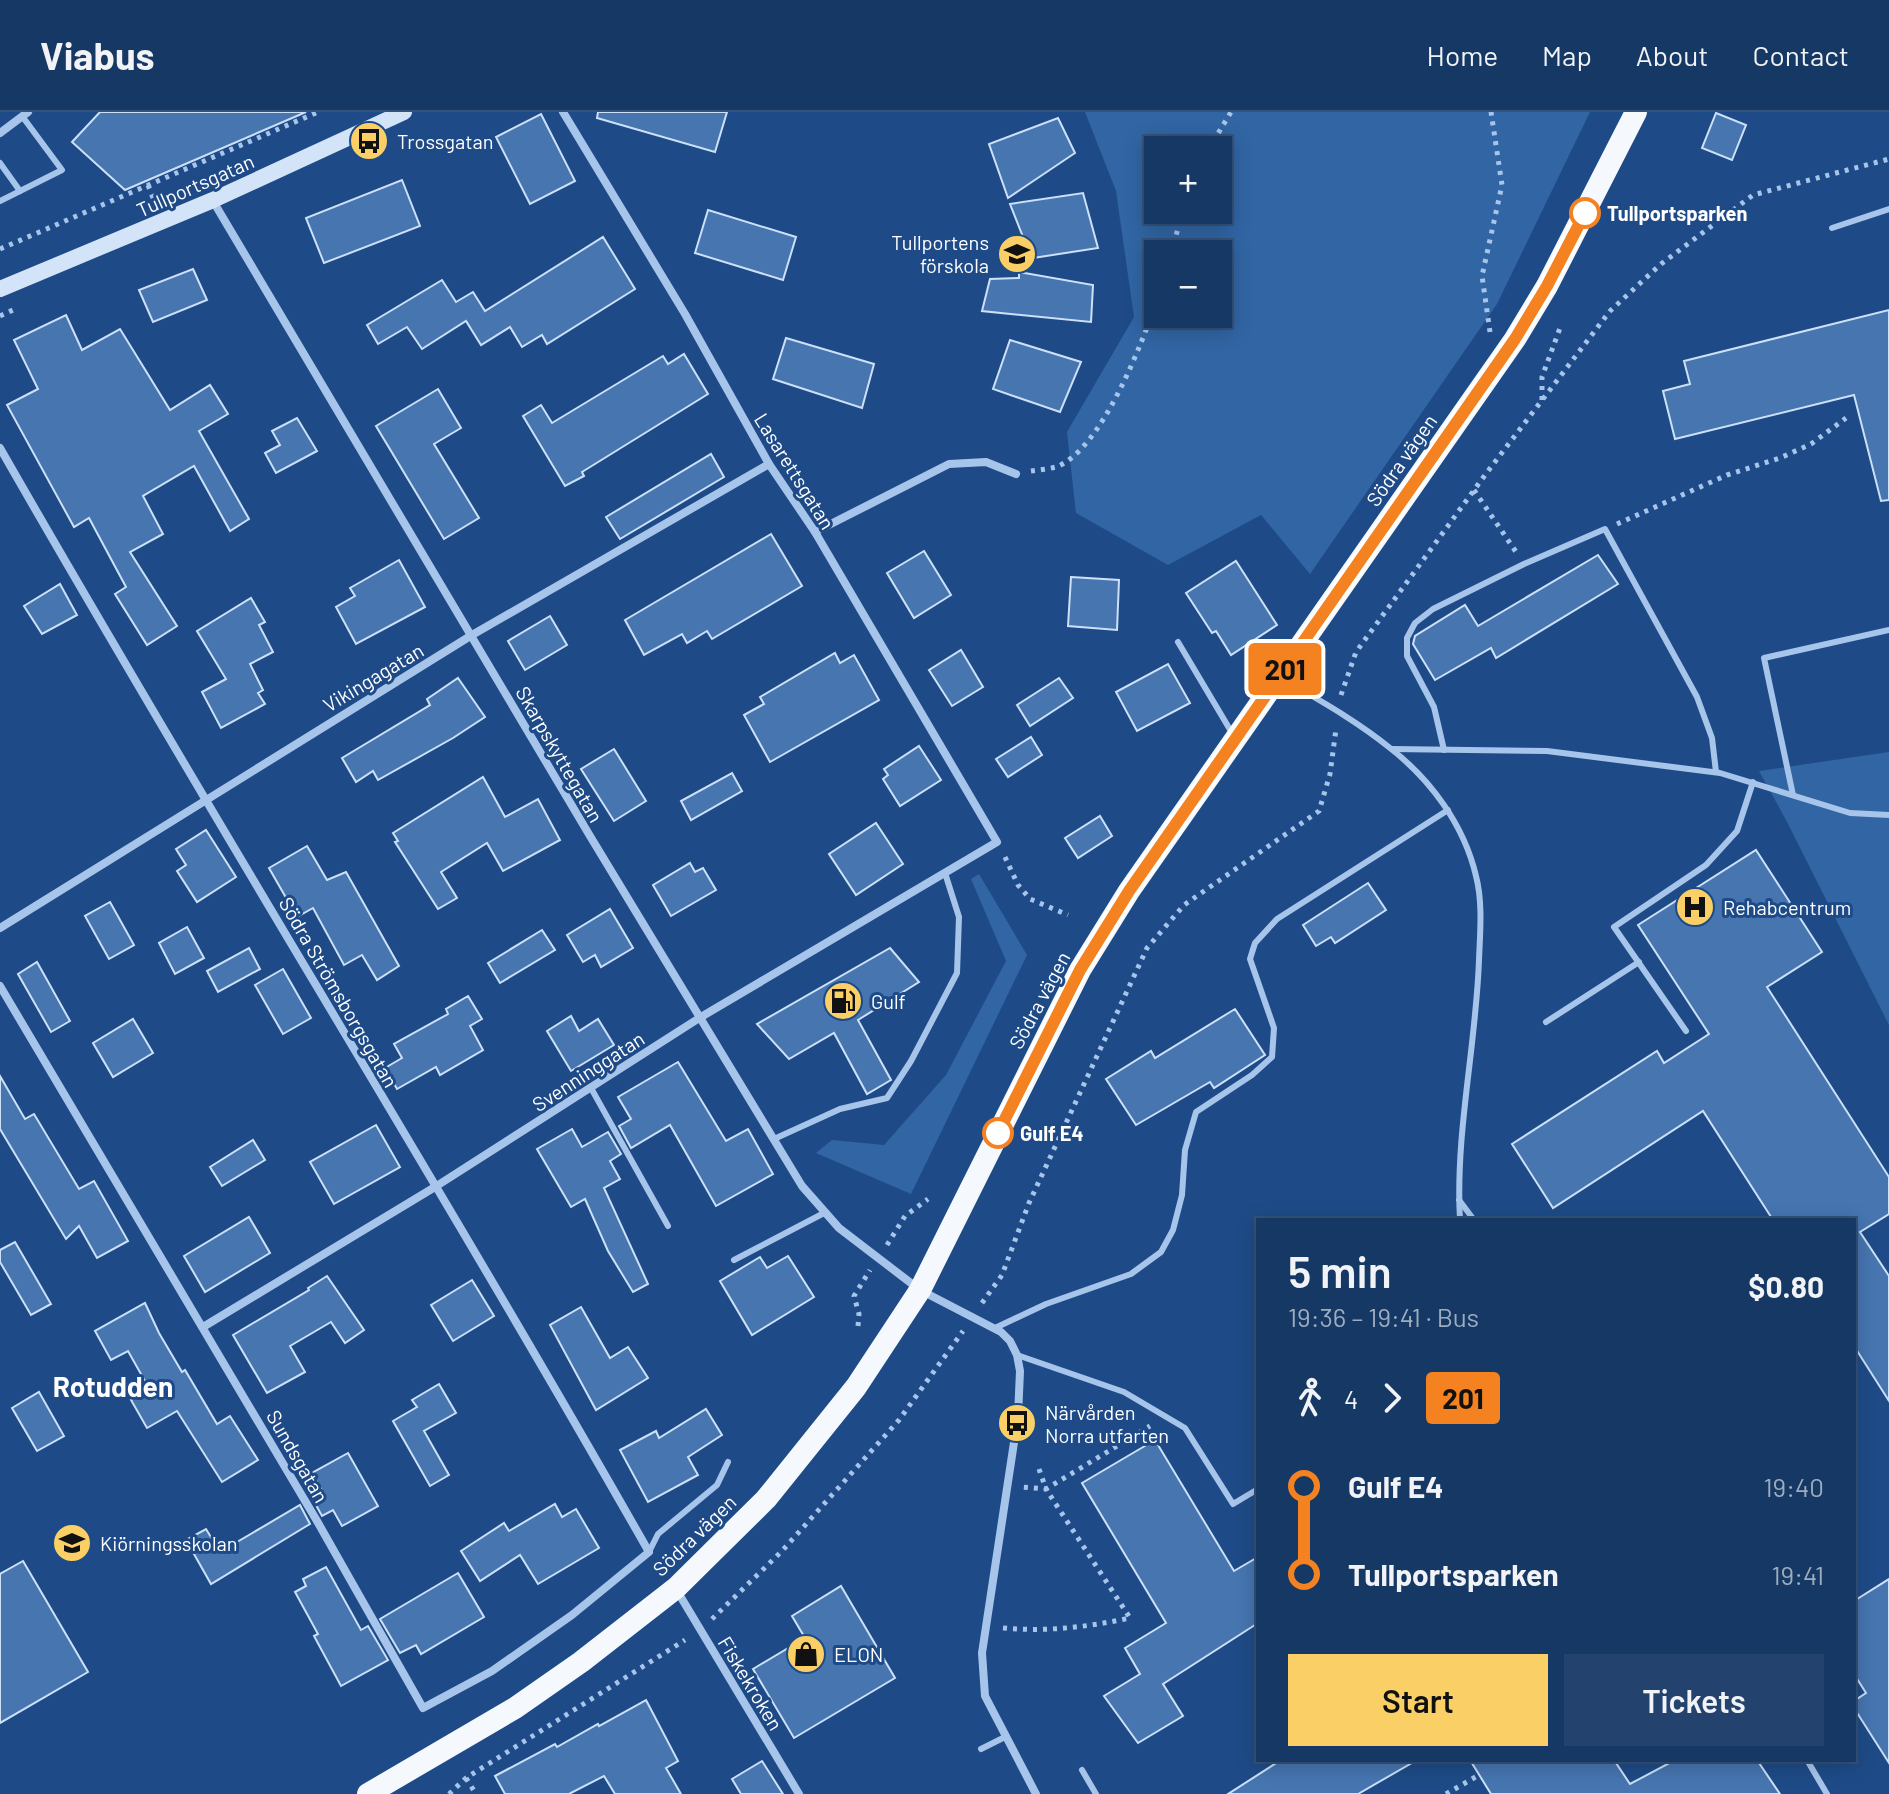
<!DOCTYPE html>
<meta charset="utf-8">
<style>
:root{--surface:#163865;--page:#23436e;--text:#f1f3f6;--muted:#9eacbf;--line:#355279;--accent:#fad066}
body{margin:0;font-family:Barlow,sans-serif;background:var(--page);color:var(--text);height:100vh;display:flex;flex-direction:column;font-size:30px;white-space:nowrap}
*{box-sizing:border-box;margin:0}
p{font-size:26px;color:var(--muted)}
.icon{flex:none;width:44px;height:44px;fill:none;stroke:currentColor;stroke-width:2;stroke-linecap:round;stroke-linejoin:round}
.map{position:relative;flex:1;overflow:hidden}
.drawer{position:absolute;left:1256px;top:1106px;width:600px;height:544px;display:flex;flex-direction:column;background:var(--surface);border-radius:0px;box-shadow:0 4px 20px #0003,0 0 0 2px var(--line)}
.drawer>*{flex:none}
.badge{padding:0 16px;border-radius:6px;font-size:28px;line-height:52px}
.tools{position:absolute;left:1144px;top:24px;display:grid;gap:16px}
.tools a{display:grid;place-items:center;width:88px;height:88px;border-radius:0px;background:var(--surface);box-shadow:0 4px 20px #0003,0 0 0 2px var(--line);font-size:40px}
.map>.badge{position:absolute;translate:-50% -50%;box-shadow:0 0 0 4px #fff}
.legs{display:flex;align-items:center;gap:12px;height:88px;padding:0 32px;font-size:26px}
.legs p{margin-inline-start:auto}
.summary{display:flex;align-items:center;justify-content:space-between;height:136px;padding:0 32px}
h1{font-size:44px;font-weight:600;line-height:60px}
.button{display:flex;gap:16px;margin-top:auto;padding:16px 32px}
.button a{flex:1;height:92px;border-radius:0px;background:var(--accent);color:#111;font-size:32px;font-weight:600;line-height:92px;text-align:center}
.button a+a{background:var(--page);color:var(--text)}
ul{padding:0 32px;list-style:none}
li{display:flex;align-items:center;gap:28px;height:88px;font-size:30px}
li i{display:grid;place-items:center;width:12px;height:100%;margin:0 10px;background:currentColor}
li i::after{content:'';width:20px;height:20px;margin:-10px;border:6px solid;border-radius:50%;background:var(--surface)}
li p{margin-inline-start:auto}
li:first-child i{background:linear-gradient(#0000 50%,currentColor 0)}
li:last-child i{background:linear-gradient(currentColor 50%,#0000 0)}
header{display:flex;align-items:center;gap:48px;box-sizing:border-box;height:112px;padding:0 40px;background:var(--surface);border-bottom:2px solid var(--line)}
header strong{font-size:38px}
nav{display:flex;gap:44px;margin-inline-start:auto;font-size:28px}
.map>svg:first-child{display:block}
</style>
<header>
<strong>Viabus</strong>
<nav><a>Home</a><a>Map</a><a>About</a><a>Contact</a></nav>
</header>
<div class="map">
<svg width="1889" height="1682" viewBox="0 0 1889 1682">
<rect width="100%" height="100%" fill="#1e4b87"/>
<g fill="#3165a4" fill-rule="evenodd">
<path d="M1085,0H1590L1497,192L1310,462L1261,403L1168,453L1076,401L1067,320L1134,205L1116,79ZM1158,38H1218V98H1158ZM1158,142H1218V202H1158Z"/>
<polygon points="1889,640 1889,913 1786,708 1759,659"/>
<polygon points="979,762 1027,843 911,1082 816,1041 832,1028 884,1033 946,963 1006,849 971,767"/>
</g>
<g fill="#4675b0" stroke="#cce0f8" stroke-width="2">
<polygon points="100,0 306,0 125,78 72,30"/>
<polygon points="598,0 727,0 715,40 597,6"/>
<polygon points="1716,1 1746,13 1732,48 1702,36"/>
<polygon points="541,2 575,69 530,92 496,25"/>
<polygon points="1058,6 1075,41 1008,86 989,32"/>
<polygon points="402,68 420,114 324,151 306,106"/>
<polygon points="1083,81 1098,136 1020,148 1023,125 1010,92"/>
<polygon points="708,98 796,125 783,168 695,141"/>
<polygon points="603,125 635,177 547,232 542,223 522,235 510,215 481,233 466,209 422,237 407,215 378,232 367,213 442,168 456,190 473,180 485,199"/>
<polygon points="193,157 207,188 153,210 139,178"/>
<polygon points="1019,160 1093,173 1091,210 982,199 990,167 1019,166"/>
<polygon points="1889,198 1889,388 1881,389 1854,283 1675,327 1663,279 1690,272 1684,249"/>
<polygon points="66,203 82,238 120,217 170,298 210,273 228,302 199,319 249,407 230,419 194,354 143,384 163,422 130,440 177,514 147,533 115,482 126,475 89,406 74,415 7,293 38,277 14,228"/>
<polygon points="786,226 874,252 862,296 773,267"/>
<polygon points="1010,228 1081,250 1060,300 993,277"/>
<polygon points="684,242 708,282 582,360 584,364 565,374 523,304 541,293 552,311 663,244 668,252"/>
<polygon points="438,277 461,316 434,332 479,406 444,427 376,314"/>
<polygon points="297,306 317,339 276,361 265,341 280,333 272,319"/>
<polygon points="711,342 724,365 620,427 606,405"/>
<polygon points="771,422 802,474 712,527 707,519 687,531 682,522 644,543 625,508"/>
<polygon points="924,439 951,483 914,506 887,461"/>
<polygon points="1598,443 1618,472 1496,546 1491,536 1435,568 1413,532 1415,524 1465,493 1478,514"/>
<polygon points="399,448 425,495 356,532 336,495 355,484 350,476"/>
<polygon points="1236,449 1277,513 1231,543 1216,519 1212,521 1186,481"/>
<polygon points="1071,465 1119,468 1117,518 1068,514"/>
<polygon points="60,472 77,503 42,522 24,494"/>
<polygon points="251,486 265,510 259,513 273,540 250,552 263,578 258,581 265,592 221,616 202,580 226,567 197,519"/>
<polygon points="550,504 567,533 525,558 508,529"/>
<polygon points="961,538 983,575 952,594 929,558"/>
<polygon points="835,541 840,551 854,543 879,588 770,650 744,603 764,592 760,585"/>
<polygon points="1168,552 1190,591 1137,619 1116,580"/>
<polygon points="458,566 485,605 453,626 378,668 373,659 356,670 342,646 430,593 427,587"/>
<polygon points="1059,566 1073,586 1030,614 1017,593"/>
<polygon points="1031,625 1042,643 1008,665 996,647"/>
<polygon points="919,634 941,668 900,694 883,667 888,663 884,657"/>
<polygon points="614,637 646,689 614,709 581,657"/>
<polygon points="732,661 742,679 691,708 681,689"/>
<polygon points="483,665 505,705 538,687 560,728 503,759 487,731 441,760 457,786 438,797 395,730 398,729 393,721"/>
<polygon points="1100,704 1112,724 1078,746 1065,726"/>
<polygon points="876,711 903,752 856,783 829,742"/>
<polygon points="206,718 236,765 197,790 177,759 186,753 176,737"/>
<polygon points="307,734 327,768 346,760 399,854 377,868 362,843 344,853 313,796 297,805 269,756"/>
<polygon points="1756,738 1822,840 1767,875 1889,1065 1889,1102 1860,1120 1889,1164 1889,1289 1854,1234 1854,1108 1773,1108 1703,999 1553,1096 1512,1032 1657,939 1664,951 1709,922 1638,813"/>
<polygon points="690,751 695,760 703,756 716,778 671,804 653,773"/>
<polygon points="1368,771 1386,798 1335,831 1331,825 1316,834 1303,813"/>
<polygon points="110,790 134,833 109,847 85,804"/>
<polygon points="610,797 633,836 601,855 595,843 583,850 567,823"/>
<polygon points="187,815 204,846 175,862 159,831"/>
<polygon points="542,818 555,838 500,871 488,851"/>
<polygon points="249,836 260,857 218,880 207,859"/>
<polygon points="890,836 919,870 858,908 891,968 867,982 834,921 789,947 757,912"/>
<polygon points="37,850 70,909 51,920 18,862"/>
<polygon points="283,857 311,906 283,922 255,873"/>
<polygon points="468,884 482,907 470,914 483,938 440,963 436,955 397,977 385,956 402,946 394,932 448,902 446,897"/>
<polygon points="1235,897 1265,943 1214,976 1210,970 1136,1013 1106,967 1151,939 1155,946"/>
<polygon points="571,904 579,919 598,907 614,933 571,959 547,919"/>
<polygon points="133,907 153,941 113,965 93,931"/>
<polygon points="678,950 726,1029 748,1017 773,1062 716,1094 670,1013 631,1036 619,1014 631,1007 618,985"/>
<polygon points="0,964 25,1007 34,1002 79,1077 94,1069 128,1129 97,1146 79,1114 66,1127 0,1017"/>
<polygon points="376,1013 400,1055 334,1092 310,1050"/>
<polygon points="572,1017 582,1035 608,1020 621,1042 610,1049 620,1067 604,1076 648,1172 633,1180 608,1139 585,1087 571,1095 537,1037"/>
<polygon points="253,1028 265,1048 222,1074 210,1055"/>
<polygon points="249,1105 270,1141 205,1180 184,1144"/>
<polygon points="15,1130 51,1192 31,1203 0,1150 0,1138"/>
<polygon points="788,1144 814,1185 752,1223 720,1169 760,1145 767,1156"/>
<polygon points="327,1164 364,1218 345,1231 331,1210 290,1234 305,1260 267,1281 233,1223 309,1178 308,1176"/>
<polygon points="472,1168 494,1204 453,1229 431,1193"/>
<polygon points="145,1191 159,1221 182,1260 185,1258 217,1312 230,1304 258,1348 222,1370 177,1299 147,1316 131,1288 150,1278 128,1239 111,1248 95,1219"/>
<polygon points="581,1195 610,1246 628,1235 648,1266 596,1298 550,1213"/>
<polygon points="439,1272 456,1301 424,1319 449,1363 430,1374 393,1309 417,1295 412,1288"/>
<polygon points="39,1280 64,1324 37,1339 12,1296"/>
<polygon points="706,1297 722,1323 688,1345 698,1363 648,1390 620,1338 656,1319 659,1326"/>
<polygon points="1155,1328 1234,1459 1258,1445 1258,1511 1163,1572 1183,1604 1138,1631 1104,1584 1140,1562 1125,1536 1166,1511 1082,1371"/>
<polygon points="348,1341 378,1394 342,1414 333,1398 322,1404 312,1386 323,1380 312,1361"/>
<polygon points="555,1392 562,1405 576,1397 599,1436 538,1472 520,1443 480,1469 461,1439 504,1411 509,1419"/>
<polygon points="300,1393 310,1412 211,1472 186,1428 206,1417 220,1440"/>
<polygon points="23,1449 88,1560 0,1611 0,1462"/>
<polygon points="326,1455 361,1518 368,1514 388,1548 341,1574 314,1524 318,1522 295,1480 306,1474 303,1467"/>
<polygon points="458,1461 484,1505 421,1542 416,1533 400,1541 380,1507"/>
<polygon points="1889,1467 1889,1651 1854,1596 1854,1589 1866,1581 1854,1562 1854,1489"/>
<polygon points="841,1474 895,1566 794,1626 753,1557 805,1526 792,1504"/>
<polygon points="646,1588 678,1649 666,1656 681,1682 615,1682 604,1664 569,1682 505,1682 495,1664 555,1632 557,1635 598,1612 599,1614"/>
<polygon points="1281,1648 1417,1648 1358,1682 1228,1682"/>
<polygon points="1470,1648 1614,1648 1630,1672 1675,1648 1757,1648 1780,1682 1491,1682"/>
<polygon points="762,1649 783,1682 741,1682 732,1667"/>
</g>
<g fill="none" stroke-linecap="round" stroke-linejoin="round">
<g stroke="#a7c5eb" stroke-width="5" stroke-dasharray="4 6" stroke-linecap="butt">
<polyline points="1208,38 1231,0"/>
<polyline points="148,73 155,91"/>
<polyline points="0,137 318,0"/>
<polyline points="1171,142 1183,98"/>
<polyline points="0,204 13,198"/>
<polyline points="1490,220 1482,164 1502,73 1491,0"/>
<polyline points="1542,288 1542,265 1560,216"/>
<path d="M1031,359C1039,358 1048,357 1056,355C1102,338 1143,229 1158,185"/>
<polyline points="1474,378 1516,440"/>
<polyline points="1617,412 1727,363 1780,346 1811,332 1846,306"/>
<polyline points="1341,583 1356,540 1485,363 1610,199 1661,152 1753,83 1889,47"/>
<polyline points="1005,745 1018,773 1030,787 1068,803"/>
<polyline points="887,1133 905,1104 928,1087"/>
<polyline points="982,1191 1002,1163 1029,1091 1147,836 1184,793 1319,699 1330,662 1336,617"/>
<polyline points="858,1214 859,1202 854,1184 870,1158"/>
<polyline points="1039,1357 1046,1377 1150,1314"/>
<polyline points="712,1507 782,1439 899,1308 963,1219"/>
<path d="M1003,1516C1047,1520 1087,1515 1130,1506L1046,1377L1022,1375"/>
<polyline points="466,1666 476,1682"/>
<polyline points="449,1682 466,1666 685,1528"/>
<polyline points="1446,1682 1479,1663"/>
</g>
<g stroke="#a7c5eb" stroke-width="6">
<polyline points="0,51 20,79"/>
<polyline points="0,89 62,58 22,4"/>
<polyline points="1832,116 1889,97"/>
<polyline points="1178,530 1232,621"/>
<path d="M1283,567C1319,588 1357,609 1390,636C1431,668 1464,713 1476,764C1483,791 1480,821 1479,848C1476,935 1455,1021 1460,1108"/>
<polyline points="1392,637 1547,639 1720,661 1850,701 1889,703"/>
<polyline points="1444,638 1434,595 1407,544 1407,526 1415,511 1433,497 1524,452 1605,417 1697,585 1712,626 1716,660"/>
<polyline points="1793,683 1764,546 1889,518"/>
<polyline points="1546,910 1639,850"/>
<polyline points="1686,919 1614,815 1706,753 1737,719 1753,670"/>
<polyline points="591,976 668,1114"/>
<polyline points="774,1027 840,997 887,986 911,949 957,861 959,805 945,761"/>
<polyline points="1459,1088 1474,1108"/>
<polyline points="734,1148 826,1100"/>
<polyline points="995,1216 1046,1192 1131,1162 1161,1140 1173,1118 1182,1083 1185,1038 1196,1000 1252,963 1272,945 1274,916 1250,847 1255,831 1277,807 1448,698"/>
<polyline points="1017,1243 1124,1280 1185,1316 1233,1392 1258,1377"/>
<polyline points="649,1440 658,1422 717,1373 728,1350"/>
<polyline points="981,1637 1005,1625"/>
<polyline points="1807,1648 1827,1682"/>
<polyline points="1082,1658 1096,1682"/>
</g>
<g stroke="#a7c5eb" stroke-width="8">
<polyline points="0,21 28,0"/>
<polyline points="213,89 590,724 802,1074 839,1116 920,1178 1001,1220 1010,1229 1017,1243 1020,1259 1018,1304 982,1541 985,1584 1036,1682"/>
<path d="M0,336C212,707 438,1069 649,1440L572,1503L492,1559L423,1596L317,1409L0,874"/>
<polyline points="815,420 949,352 986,350 1016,362"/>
<polyline points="0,816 472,523 769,352"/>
<polyline points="203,1215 435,1075 701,905 997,730 815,420 769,352 685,202 563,0"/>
<polyline points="676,1477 799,1682"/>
</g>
<polyline stroke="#d3e3f8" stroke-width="16" points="0,177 213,88 404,0"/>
<polyline stroke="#f5f9fe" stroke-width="22" points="368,1682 515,1596 581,1550 676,1476 766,1387 856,1275 920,1178 1080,858 1129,779 1515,227 1547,174 1636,0"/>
</g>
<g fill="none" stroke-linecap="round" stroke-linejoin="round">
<g stroke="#fff" stroke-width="18">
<polyline id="line-1" points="998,1021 1080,858 1129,779 1515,227 1547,174 1585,101"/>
</g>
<use href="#line-1" stroke="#f58220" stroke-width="12"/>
</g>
<defs>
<g id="bus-disc" transform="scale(2)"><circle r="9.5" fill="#fad066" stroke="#1e4b87"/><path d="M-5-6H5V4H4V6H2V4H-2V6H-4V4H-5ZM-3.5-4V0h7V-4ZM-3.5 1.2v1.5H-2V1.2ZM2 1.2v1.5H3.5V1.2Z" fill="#111"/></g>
<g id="school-disc" transform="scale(2)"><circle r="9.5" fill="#fad066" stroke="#1e4b87"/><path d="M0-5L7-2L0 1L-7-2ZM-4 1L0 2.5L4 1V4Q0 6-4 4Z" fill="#111"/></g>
<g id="hospital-disc" transform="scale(2)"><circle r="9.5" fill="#fad066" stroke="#1e4b87"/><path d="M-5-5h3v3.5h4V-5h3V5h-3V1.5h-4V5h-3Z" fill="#111"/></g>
<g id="fuel-disc" transform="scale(2)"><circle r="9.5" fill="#fad066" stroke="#1e4b87"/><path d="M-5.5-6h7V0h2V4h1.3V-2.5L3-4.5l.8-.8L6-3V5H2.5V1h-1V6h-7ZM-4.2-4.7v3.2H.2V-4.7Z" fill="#111"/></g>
<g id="shop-disc" transform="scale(2)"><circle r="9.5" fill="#fad066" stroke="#1e4b87"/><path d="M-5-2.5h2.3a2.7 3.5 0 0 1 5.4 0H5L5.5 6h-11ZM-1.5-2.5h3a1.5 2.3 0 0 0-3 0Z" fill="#111"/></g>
</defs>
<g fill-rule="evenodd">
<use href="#bus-disc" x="369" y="29"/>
<use href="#school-disc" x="1017" y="142"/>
<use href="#hospital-disc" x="1695" y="795"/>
<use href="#fuel-disc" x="843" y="889"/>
<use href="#bus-disc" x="1017" y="1311"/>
<use href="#school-disc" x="72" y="1431"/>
<use href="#shop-disc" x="806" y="1542"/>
</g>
<g fill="#fff" stroke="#f58220" stroke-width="4">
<circle cx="1585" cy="101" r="14"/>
<circle cx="998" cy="1021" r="14"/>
</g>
<g text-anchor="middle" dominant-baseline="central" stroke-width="6" stroke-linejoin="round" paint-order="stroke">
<g font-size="20" fill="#fff" stroke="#1e4b87" text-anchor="start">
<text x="397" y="29">Trossgatan</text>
<text x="989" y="130" text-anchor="end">Tullportens<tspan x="989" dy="23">förskola</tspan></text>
<text x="1723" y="795">Rehabcentrum</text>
<text x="871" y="889">Gulf</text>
<text x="1045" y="1300">Närvården<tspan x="1045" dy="23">Norra utfarten</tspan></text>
<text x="100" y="1431">Kiörningsskolan</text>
<text x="834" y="1542">ELON</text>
</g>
<g font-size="20" fill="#fff" stroke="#1e4b87">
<text transform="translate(195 73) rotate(-24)">Tullportsgatan</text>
<text transform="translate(1401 348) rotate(-55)">Södra vägen</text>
<text transform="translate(795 359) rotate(58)">Lasarettsgatan</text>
<text transform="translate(373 565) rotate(-31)">Vikingagatan</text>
<text transform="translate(560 642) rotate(60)">Skarpskyttegatan</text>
<text transform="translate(339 880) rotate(60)">Södra Strömsborgsgatan</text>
<text transform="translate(1039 888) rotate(-62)">Södra vägen</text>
<text transform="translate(588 959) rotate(-33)">Svenninggatan</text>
<text transform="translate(298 1344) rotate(60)">Sundsgatan</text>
<text transform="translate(694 1423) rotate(-44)">Södra vägen</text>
<text transform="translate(751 1571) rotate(59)">Fiskekroken</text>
</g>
<g font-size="20" font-weight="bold" fill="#fff" stroke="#1e4b87" text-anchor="start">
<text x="1607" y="101">Tullportsparken</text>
<text x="1020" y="1021">Gulf E4</text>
</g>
<g font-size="28" font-weight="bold" fill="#fff" stroke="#1e4b87">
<text x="113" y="1274">Rotudden</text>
</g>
</g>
</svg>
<div class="tools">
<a>+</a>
<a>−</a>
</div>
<b class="badge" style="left:1285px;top:557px;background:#f58220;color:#111">201</b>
<section class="drawer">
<div class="summary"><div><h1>5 min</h1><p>19:36 – 19:41 · Bus</p></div><b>$0.80</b></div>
<div class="legs"><svg class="icon" aria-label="walk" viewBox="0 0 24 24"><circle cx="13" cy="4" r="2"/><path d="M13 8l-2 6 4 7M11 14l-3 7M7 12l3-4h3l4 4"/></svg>4<svg class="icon" aria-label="forward" viewBox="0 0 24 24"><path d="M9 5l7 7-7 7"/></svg><b class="badge" style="background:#f58220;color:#111">201</b></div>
<ul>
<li><i style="color:#f58220"></i><b>Gulf E4</b><p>19:40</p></li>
<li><i style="color:#f58220"></i><b>Tullportsparken</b><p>19:41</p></li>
</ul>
<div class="button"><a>Start</a><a>Tickets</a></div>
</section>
</div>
